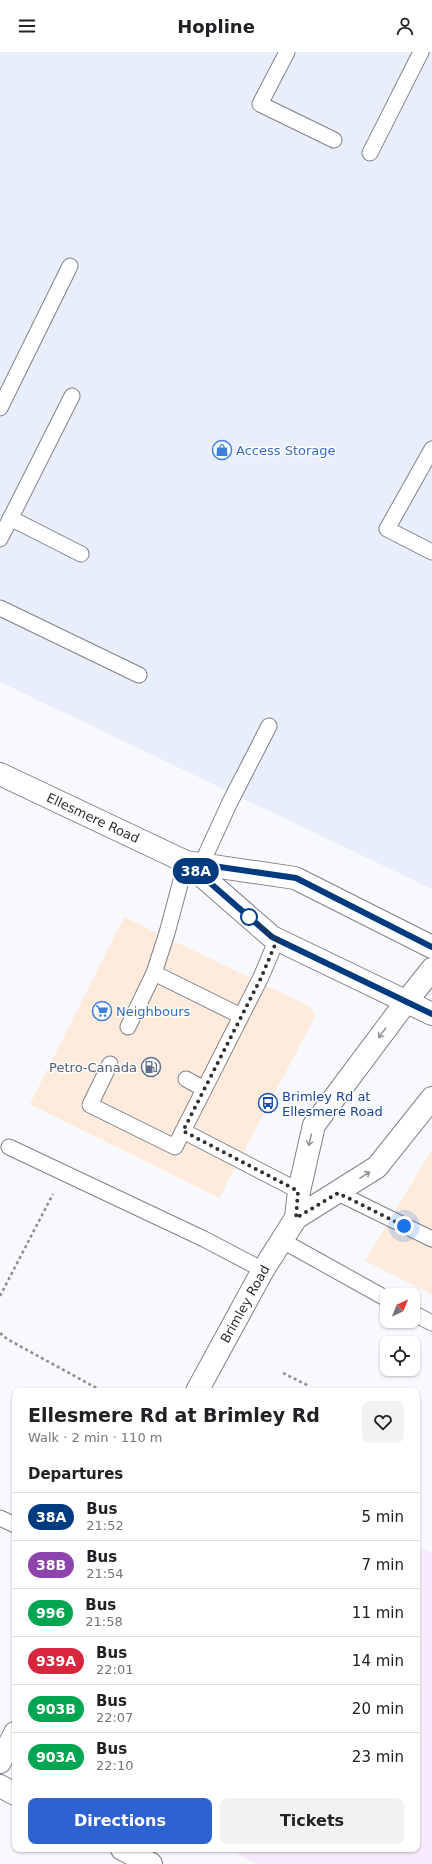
<!DOCTYPE html>
<meta charset="utf-8">
<style>
:root{--surface:#fff;--page:#f2f2f2;--text:#202124;--muted:#757577;--line:#e0e0e0;--accent:#2d62d0}
body{margin:0;font-family:"DejaVu Sans",sans-serif;background:var(--page);color:var(--text);height:100vh;display:flex;flex-direction:column;font-size:15px;white-space:nowrap}
*{box-sizing:border-box;margin:0}
p{font-size:13px;color:var(--muted)}
.icon{flex:none;width:22px;height:22px;fill:none;stroke:currentColor;stroke-width:2;stroke-linecap:round;stroke-linejoin:round}
.map{position:relative;flex:1;overflow:hidden}
.sheet{position:absolute;left:12px;top:1336px;width:408px;height:464px;display:flex;flex-direction:column;background:var(--surface);border-radius:8px;box-shadow:0 1px 3px #0004}
.sheet>*{flex:none}
.badge{padding:0 8px;border-radius:13px;font-size:14px;line-height:26px}
.needle{width:26px;rotate:43deg}
.controls{position:absolute;left:380px;top:1236px;display:grid;gap:8px}
.controls a{display:grid;place-items:center;width:40px;height:40px;border-radius:8px;background:var(--surface);box-shadow:0 1px 3px #0004;font-size:20px}
.you{position:absolute;width:20px;height:20px;margin:-10px;border:3px solid #fff;border-radius:50%;background:#1a73e8;box-shadow:0 0 0 6px #1a73e833}
.map>.badge{position:absolute;translate:-50% -50%;box-shadow:0 0 0 2px #fff}
h2{padding:0 16px;font-size:15px;line-height:36px}
.round{display:grid;place-items:center;flex:none;width:42px;height:42px;border-radius:8px;background:var(--page)}
.summary{display:flex;align-items:center;justify-content:space-between;height:68px;padding:0 16px}
h1{font-size:19px;font-weight:600;line-height:30px}
.cta{display:flex;gap:8px;margin-top:auto;padding:8px 16px}
.cta a{flex:1;height:46px;border-radius:8px;background:var(--accent);color:#fff;font-size:16px;font-weight:600;line-height:46px;text-align:center}
.cta a+a{background:var(--page);color:var(--text)}
ul{padding:0;list-style:none}
li{display:flex;align-items:center;gap:12px;height:48px;padding:0 16px;border-top:1px solid var(--line)}
li div{flex:1}
li b{display:block;font-size:15px}
li em{font-style:normal}
li .badge{min-width:44px;font-weight:700;text-align:center}
header{display:flex;justify-content:space-between;align-items:center;height:52px;padding:0 16px;background:var(--surface);font-size:18px;font-weight:600}
.map>svg:first-child{display:block}
</style>
<header><svg class="icon" aria-label="menu" viewBox="0 0 24 24"><path d="M4 6h16M4 12h16M4 18h16"/></svg>Hopline<svg class="icon" aria-label="person" viewBox="0 0 24 24"><circle cx="12" cy="8" r="4"/><path d="M4 21q1-7 8-7t8 7"/></svg></header>
<div class="map">
<svg width="432" height="1812" viewBox="0 0 432 1812">
<rect width="100%" height="100%" fill="#f7f9fe"/>
<g fill="#ffebdb">
<polygon points="124,865 311,955 315,965 219,1146 30,1052"/>
<polygon points="432,1097 432,1243 365,1209"/>
</g>
<polygon fill="#e8eefa" points="0,0 432,0 432,837 0,630"/>
<polygon fill="#f8e9fc" points="417,1494 432,1501 432,1812 257,1812 228,1797 417,1797"/>
<g fill="none" stroke-linecap="round" stroke-linejoin="round">
<g stroke="#7e8289" stroke-width="17">
<g id="lane">
<polyline points="287,0 260,52 334,88"/>
<polyline points="370,101 421,0"/>
<polyline points="0,356 70,214"/>
<polyline points="432,397 387,477 432,500"/>
<polyline points="10,466 81,502"/>
<polyline points="0,487 72,344"/>
<polyline points="0,556 139,623"/>
<polyline points="186,810 167,881 154,921 241,964"/>
<polyline points="202,811 230,750 269,674"/>
<polyline points="277,887 261,925 183,1079 299,1139"/>
<polyline points="128,975 154,921"/>
<polyline points="110,1012 90,1053 175,1095 183,1079"/>
<polyline points="186,1027 204,1037"/>
<polyline points="9,1095 204,1187 263,1218"/>
<polyline points="338,1141 432,1187"/>
<polyline points="281,1188 387,1247"/>
<polyline points="413,1261 432,1271"/>
<polyline points="0,1466 15,1473"/>
</g>
</g>
<g stroke="#7e8289" stroke-width="24">
<g id="street">
<polyline points="0,1734 15,1742"/>
<polyline points="122,1797 151,1812"/>
</g>
</g>
<g stroke="#7e8289" stroke-width="24">
<g id="secondary">
<polyline points="0,722 186,810 272,885 432,962"/>
<polyline points="186,810 295,826 432,895"/>
<polyline points="296,1166 299,1139 314,1073 406,950 432,917"/>
<polyline points="197,1339 263,1218 296,1166 377,1115 432,1046"/>
<polyline points="0,1710 15,1681"/>
</g>
</g>
<g stroke="#8b8c90" stroke-width="2.5" stroke-dasharray="3 3" stroke-linecap="butt">
<polyline points="0,1244 53,1142"/>
<polyline points="0,1281 7,1287 102,1339"/>
<polyline points="283,1321 309,1334"/>
</g>
<use href="#lane" stroke="#fff" stroke-width="15"/>
<use href="#street" stroke="#fff" stroke-width="22"/>
<use href="#secondary" stroke="#fff" stroke-width="22"/>
</g>
<defs><path id="oneway-shaft" d="M-6 0H5M1.5-3L5.5 0L1.5 3" fill="none" stroke-width="1.6" stroke-linecap="round" stroke-linejoin="round"/></defs>
<g stroke="#969798">
<use href="#oneway-shaft" transform="translate(382 981) rotate(127)"/>
<use href="#oneway-shaft" transform="translate(310 1088) rotate(103)"/>
<use href="#oneway-shaft" transform="translate(365 1123) rotate(-33)"/>
</g>
<g fill="none" stroke-linecap="round" stroke-linejoin="round">
<g stroke="#fff" stroke-width="9">
<polyline id="line" points="432,895 296,826 186,810 272,885 432,962"/>
</g>
<use href="#line" stroke="#003b80" stroke-width="6"/>
<polyline stroke="#2e2f32" stroke-width="4" stroke-dasharray="0 7.2" points="249,865 277,888 261,926 183,1079 298,1139 296,1166 338,1141 404,1174"/>
</g>
<defs>
<g id="shop-ring" transform="scale(1)"><circle r="9.5" fill="#fff" stroke="#3f7fe0" stroke-width="1.5"/><path d="M-5-2.5h2.3a2.7 3.5 0 0 1 5.4 0H5L5.5 6h-11ZM-1.5-2.5h3a1.5 2.3 0 0 0-3 0Z" fill="#3f7fe0"/></g>
<g id="supermarket-ring" transform="scale(1)"><circle r="9.5" fill="#fff" stroke="#3f7fe0" stroke-width="1.5"/><path d="M-6-5.5h2.5l.6 2H6L4.5 2H-2.5L-4.4-4H-6ZM-1.5 3.2a1.3 1.3 0 1 0 .1 0ZM3 3.2a1.3 1.3 0 1 0 .1 0Z" fill="#3f7fe0"/></g>
<g id="fuel-ring" transform="scale(1)"><circle r="9.5" fill="#fff" stroke="#5c6f8a" stroke-width="1.5"/><path d="M-5.5-6h7V0h2V4h1.3V-2.5L3-4.5l.8-.8L6-3V5H2.5V1h-1V6h-7ZM-4.2-4.7v3.2H.2V-4.7Z" fill="#5c6f8a"/></g>
<g id="bus-ring" transform="scale(1)"><circle r="9.5" fill="#fff" stroke="#1a4fb4" stroke-width="1.5"/><path d="M-5-6H5V4H4V6H2V4H-2V6H-4V4H-5ZM-3.5-4V0h7V-4ZM-3.5 1.2v1.5H-2V1.2ZM2 1.2v1.5H3.5V1.2Z" fill="#1a4fb4"/></g>
</defs>
<g fill-rule="evenodd">
<use href="#shop-ring" x="222" y="398"/>
<use href="#supermarket-ring" x="102" y="959"/>
<use href="#fuel-ring" x="151" y="1015"/>
<use href="#bus-ring" x="268" y="1051"/>
</g>
<circle fill="#fff" stroke="#003b80" stroke-width="2" cx="249" cy="865" r="8"/>
<g text-anchor="middle" dominant-baseline="central" stroke-width="3" stroke-linejoin="round" paint-order="stroke">
<g font-size="13" fill="#366cbe" stroke="#fff" text-anchor="start">
<text x="236" y="398">Access Storage</text>
<text x="116" y="959">Neighbours</text>
</g>
<g font-size="13" fill="#2e2f32" stroke="#fff">
<text transform="translate(93 766) rotate(25)">Ellesmere Road</text>
<text transform="translate(245 1252) rotate(-61)">Brimley Road</text>
</g>
<g font-size="13" fill="#4e5e75" stroke="#fff" text-anchor="end">
<text x="137" y="1015">Petro-Canada</text>
</g>
<g font-size="13" fill="#164399" stroke="#fff" text-anchor="start">
<text x="282" y="1044">Brimley Rd at<tspan x="282" dy="15">Ellesmere Road</tspan></text>
</g>
</g>
</svg>
<div class="controls">
<a><svg class="needle" viewBox="-14 -14 28 28"><path d="M0-13l5 13h-10z" fill="#e53935"/><path d="M0 13l5-13h-10z" fill="#757577"/></svg></a>
<a><svg class="icon" aria-label="locate" viewBox="0 0 24 24"><circle cx="12" cy="12" r="6"/><path d="M12 2v4M12 18v4M2 12h4M18 12h4"/></svg></a>
</div>
<div class="you" style="left:404px;top:1174px"></div>
<b class="badge" style="left:196px;top:819px;background:#003b80;color:#fff">38A</b>
<section class="sheet">
<div class="summary"><div><h1>Ellesmere Rd at Brimley Rd</h1><p>Walk · 2 min · 110 m</p></div><a class="round"><svg class="icon" aria-label="heart" viewBox="0 0 24 24"><path d="M12 20l-8-8c-3-5 5-10 8-4 3-6 11-1 8 4z"/></svg></a></div>
<h2>Departures</h2>
<ul>
<li><span class="badge" style="background:#003b80;color:#fff">38A</span><div><b>Bus</b><p>21:52</p></div><em>5 min</em></li>
<li><span class="badge" style="background:#8e44ad;color:#fff">38B</span><div><b>Bus</b><p>21:54</p></div><em>7 min</em></li>
<li><span class="badge" style="background:#00a651;color:#fff">996</span><div><b>Bus</b><p>21:58</p></div><em>11 min</em></li>
<li><span class="badge" style="background:#d7263d;color:#fff">939A</span><div><b>Bus</b><p>22:01</p></div><em>14 min</em></li>
<li><span class="badge" style="background:#00a651;color:#fff">903B</span><div><b>Bus</b><p>22:07</p></div><em>20 min</em></li>
<li><span class="badge" style="background:#00a651;color:#fff">903A</span><div><b>Bus</b><p>22:10</p></div><em>23 min</em></li>
</ul>
<div class="cta"><a>Directions</a><a>Tickets</a></div>
</section>
</div>
